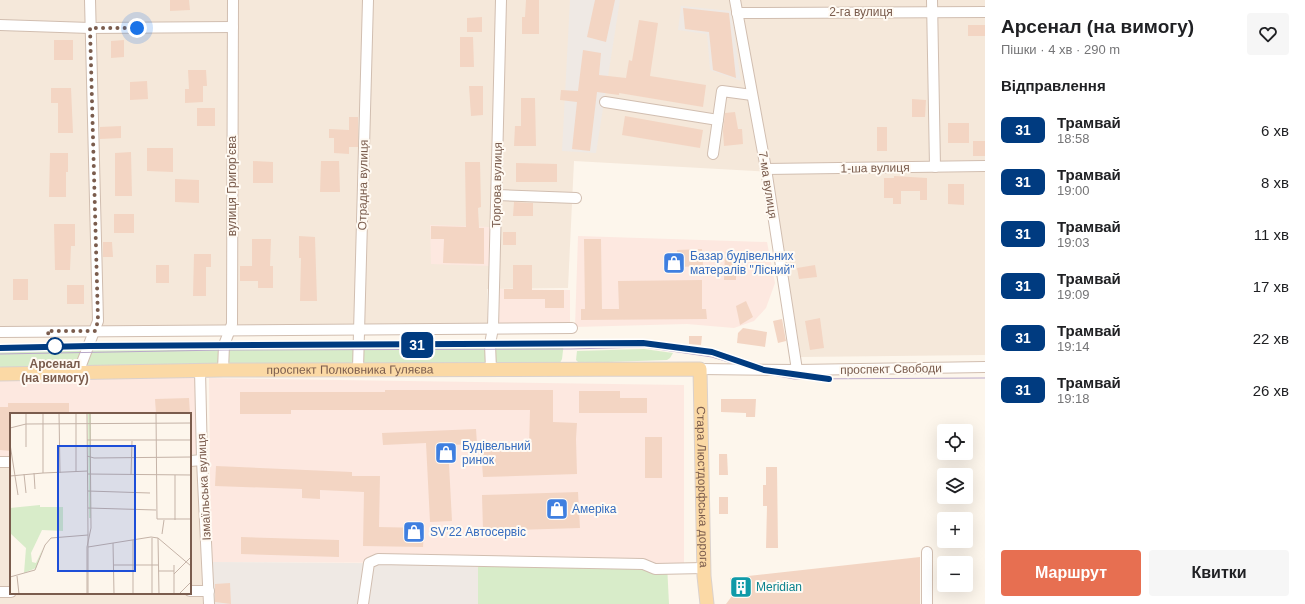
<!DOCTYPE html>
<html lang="uk">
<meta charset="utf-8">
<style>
:root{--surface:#fff;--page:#f6f6f6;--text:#202124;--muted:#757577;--accent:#e76f51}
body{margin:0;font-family:Helvetica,sans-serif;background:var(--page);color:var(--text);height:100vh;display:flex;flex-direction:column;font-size:15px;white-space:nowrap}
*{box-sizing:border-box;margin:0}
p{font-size:13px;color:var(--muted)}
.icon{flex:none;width:22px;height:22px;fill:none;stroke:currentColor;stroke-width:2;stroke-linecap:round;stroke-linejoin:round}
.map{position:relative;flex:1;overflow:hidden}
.sheet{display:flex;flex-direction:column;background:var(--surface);width:320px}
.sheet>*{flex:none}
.badge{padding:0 8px;border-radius:6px;font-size:14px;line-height:26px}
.controls{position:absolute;left:937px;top:424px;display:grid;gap:8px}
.controls a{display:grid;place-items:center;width:36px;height:36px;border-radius:4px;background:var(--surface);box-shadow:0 4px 16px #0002;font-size:20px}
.you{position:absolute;width:20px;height:20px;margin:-10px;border:3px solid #fff;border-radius:50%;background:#1a73e8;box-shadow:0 0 0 6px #1a73e833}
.map>.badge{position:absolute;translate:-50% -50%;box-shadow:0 0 0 2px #fff}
h2{padding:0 16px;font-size:15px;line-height:36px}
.round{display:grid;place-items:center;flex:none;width:42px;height:42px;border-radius:4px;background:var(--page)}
.headline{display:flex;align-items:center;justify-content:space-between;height:68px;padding:0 16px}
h1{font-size:19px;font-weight:700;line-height:30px}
.cta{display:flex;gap:8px;margin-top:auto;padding:8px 16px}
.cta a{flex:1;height:46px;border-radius:4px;background:var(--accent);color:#fff;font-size:16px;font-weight:700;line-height:46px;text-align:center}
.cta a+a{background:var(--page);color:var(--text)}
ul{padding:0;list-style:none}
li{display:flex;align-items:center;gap:12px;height:52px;padding:0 16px}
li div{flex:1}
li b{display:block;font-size:15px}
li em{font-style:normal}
li .badge{min-width:44px;font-weight:700;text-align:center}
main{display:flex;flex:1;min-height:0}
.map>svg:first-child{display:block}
</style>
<main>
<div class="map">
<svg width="985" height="604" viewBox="0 0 985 604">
<rect width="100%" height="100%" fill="#fdf6ec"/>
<g fill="#f5e8da">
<polygon points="0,0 985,0 985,355 801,357 771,172 574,161 568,288 487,289 487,328 0,327"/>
<polygon points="190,463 199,463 203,604 0,604 0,468 11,468 11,593 190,593"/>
</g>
<g fill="#fde8e0">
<polygon points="430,225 490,227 491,266 431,264"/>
<polygon points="578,236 767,242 775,283 766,308 754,321 734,328 687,324 575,327"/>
<polygon points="498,289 570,290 570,325 496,324"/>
<polygon points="198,377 198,454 190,454 190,414 11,414 11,456 0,456 0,378"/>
<polygon points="209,378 684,385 684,564 211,562"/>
</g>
<g fill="#efe9e4">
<polygon points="570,0 620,0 596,153 562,151"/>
<polygon points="681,6 731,11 741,81 710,70 707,34 678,30"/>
<polygon points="211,562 478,564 478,604 213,604"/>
</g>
<g fill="#d8ecc9">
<polygon points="564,342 562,359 560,363 0,369 0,344"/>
<polygon points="644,349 673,353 670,358 667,360 579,363 576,360 577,351"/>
<polygon points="478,564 667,564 669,604 478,604"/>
</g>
<g fill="#f3d5c3">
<polygon points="170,0 189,0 190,10 170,11"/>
<polygon points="526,0 539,0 539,34 522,34 522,17 525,17"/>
<polygon points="595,0 615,0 606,42 587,37"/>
<polygon points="683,8 729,13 736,78 713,70 709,32 685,29"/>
<polygon points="482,17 482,32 467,32 467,18"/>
<polygon points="639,20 658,23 650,76 706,85 703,107 619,93 619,95 597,92 590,151 572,149 577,102 560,100 561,90 578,91 583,50 601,53 599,75 626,78 629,60 632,61"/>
<rect x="968" y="25" width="17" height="11"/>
<polygon points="460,37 473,37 474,67 460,67"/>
<rect x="54" y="40" width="19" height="20"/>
<polygon points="124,40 124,57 111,58 111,41"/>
<polygon points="188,70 206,70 207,86 203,86 203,102 185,103 185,89 189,89"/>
<polygon points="147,81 148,99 130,100 130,82"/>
<polygon points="469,86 483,86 483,115 471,116"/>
<polygon points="51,88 71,88 73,133 58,133 58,103 51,103"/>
<polygon points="521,98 535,98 536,146 514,146 515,126 521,126"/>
<polygon points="912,99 926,100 925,117 912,117"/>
<rect x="197" y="108" width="18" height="18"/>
<polygon points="735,112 738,129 742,129 743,144 724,146 723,131 725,113"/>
<polygon points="625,116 703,130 700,148 622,135"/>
<polygon points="349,117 358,117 358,147 349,147 349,154 334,153 334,138 329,138 329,129 349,130"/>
<rect x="948" y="123" width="21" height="20"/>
<polygon points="121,126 121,138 100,139 100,127"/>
<rect x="877" y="127" width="10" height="24"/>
<rect x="973" y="141" width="12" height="15"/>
<polygon points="147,148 173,148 173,172 147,171"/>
<polygon points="131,152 132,196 115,196 115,153"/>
<polygon points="50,153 68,153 68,172 66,172 66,197 49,197"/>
<polygon points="253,161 273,162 273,183 253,183"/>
<polygon points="321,161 339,161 340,192 320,192"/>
<polygon points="465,162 480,162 481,207 478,208 479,228 484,228 484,264 443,263 444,239 431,239 431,226 466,227"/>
<polygon points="516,163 557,164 557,182 516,182"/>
<polygon points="894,176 927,178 927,200 920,200 920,191 901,191 901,204 893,204 893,198 884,198 884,178 894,178"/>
<polygon points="175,179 199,180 199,203 175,202"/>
<polygon points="948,184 964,184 964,205 948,204"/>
<polygon points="514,202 533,203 533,216 513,216"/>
<rect x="114" y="214" width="20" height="19"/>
<polygon points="54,224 75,224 75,246 71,246 70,270 55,270"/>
<rect x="503" y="232" width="13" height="13"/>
<polygon points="299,236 315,237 317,301 300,301 301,258 299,258"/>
<polygon points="252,239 271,239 270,266 273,266 273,288 258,288 258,281 240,281 240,266 252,266"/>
<polygon points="584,239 601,239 602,309 619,309 618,281 702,280 702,309 706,309 707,319 581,320 581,309 585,309"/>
<polygon points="103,242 112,242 113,257 103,257"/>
<polygon points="702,249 703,266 678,267 677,250"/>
<polygon points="725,252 737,252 736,280 724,280"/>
<polygon points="194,254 211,254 211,267 206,267 206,296 193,296"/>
<rect x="156" y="265" width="13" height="18"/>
<polygon points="513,265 532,265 532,290 564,290 564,308 545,308 545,299 504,299 504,289 513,289"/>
<polygon points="815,265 817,277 799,279 797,268"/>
<rect x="13" y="279" width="15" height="21"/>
<rect x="67" y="285" width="17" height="19"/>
<polygon points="746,301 753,317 740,325 736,306"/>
<polygon points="820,318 824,348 810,350 805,321"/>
<polygon points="782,319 786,341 778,343 773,321"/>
<polygon points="743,328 767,332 765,347 737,343 738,333"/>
<polygon points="689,336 702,336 701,345 689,344"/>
<polygon points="385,390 553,390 553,422 577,423 576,439 577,474 483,477 481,449 529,447 530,410 291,410 291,414 240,414 240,392 385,392"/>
<polygon points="579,391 620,391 620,398 647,398 647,413 579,413"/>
<polygon points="189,398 190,414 156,414 155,399"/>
<polygon points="721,399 756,399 755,417 746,417 746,413 721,412"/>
<polygon points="8,403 69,403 69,414 11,414 11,451 0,450 0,407 8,407"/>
<polygon points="476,429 477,444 448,445 452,521 430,522 426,443 383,445 382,433"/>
<rect x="645" y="437" width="17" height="41"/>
<polygon points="719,454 727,454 728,475 719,475"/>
<polygon points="216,466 352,472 352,476 380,476 379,527 424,528 423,547 363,546 364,492 320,490 320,499 302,498 302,489 215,486"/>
<polygon points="766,467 777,467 778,548 766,548 767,506 763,506 763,485 766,485"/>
<polygon points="578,492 580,528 483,531 482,495"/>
<rect x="719" y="497" width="9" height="17"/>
<polygon points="241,537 339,540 339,557 241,554"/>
<polygon points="920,557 920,604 726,604 732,596 730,578"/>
<polygon points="230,583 231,604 215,602 215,584"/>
</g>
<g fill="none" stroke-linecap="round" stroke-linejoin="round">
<g stroke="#d1beb0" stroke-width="12">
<g id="minor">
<polyline points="735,0 766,169 797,370"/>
<polyline points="932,0 935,167"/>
<polyline points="737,13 985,12"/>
<polyline points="0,25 90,28 233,27"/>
<polyline points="605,102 718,120"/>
<polyline points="713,154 722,91 752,95"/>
<polyline points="766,169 985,166"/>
<polyline points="497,195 576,198"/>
<polyline points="0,332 572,328"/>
<polyline points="358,369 368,0"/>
<polyline points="700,369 797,370 985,367"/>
<polyline points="200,370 202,460 209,604"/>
<polyline points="223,370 224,345 232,324 233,0"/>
<polyline points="491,370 490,344 493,328 501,0"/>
<polyline points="78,373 98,321 90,0"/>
<polyline points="190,461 202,460"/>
<polyline points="0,462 11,462"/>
<polyline points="190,591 209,591"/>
<polyline points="0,592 11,592"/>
<polyline points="363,604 369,563 378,559 643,564 655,569 704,568"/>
<polyline points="927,604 927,552"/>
</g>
</g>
<g stroke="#dad1cd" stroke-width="15">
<g id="major">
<path id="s1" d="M0,374L223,370L700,369L704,576L707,604"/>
</g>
</g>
<use href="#minor" stroke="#fff" stroke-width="10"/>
<use href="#major" stroke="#fbd9a5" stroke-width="13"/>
<polyline stroke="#b9a8c9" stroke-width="1" points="0,354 224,350 571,349 644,347 712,357 768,374 794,379 985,378"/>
</g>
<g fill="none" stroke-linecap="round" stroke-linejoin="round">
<g stroke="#fff" stroke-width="9">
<polyline id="line" points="0,348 89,346 643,343 712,352 764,370 829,379"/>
</g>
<use href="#line" stroke="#003b80" stroke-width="6"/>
<polyline stroke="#7a5c4d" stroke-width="4" stroke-dasharray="0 7.2" points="55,346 47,331 95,331 98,321 90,28 137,28"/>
</g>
<defs>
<g id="shop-square" transform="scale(1.15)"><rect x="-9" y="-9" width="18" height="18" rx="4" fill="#3f7fe0" stroke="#fffaf3"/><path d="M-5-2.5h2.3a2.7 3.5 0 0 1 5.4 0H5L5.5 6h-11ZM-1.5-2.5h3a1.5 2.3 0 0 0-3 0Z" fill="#fff"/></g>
<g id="building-square" transform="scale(1.15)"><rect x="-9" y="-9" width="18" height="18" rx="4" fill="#0f9aa8" stroke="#fffaf3"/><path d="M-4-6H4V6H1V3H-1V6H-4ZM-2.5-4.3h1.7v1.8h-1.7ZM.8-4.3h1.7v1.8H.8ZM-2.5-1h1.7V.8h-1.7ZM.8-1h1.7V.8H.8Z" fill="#fff"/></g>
</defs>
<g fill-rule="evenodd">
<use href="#shop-square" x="674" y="263"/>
<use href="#shop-square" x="446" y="453"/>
<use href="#shop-square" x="557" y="509"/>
<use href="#shop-square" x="414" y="532"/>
<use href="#building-square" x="741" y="587"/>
</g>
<circle fill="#fff" stroke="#003b80" stroke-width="2" cx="55" cy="346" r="8"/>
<g text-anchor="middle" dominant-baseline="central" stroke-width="4" stroke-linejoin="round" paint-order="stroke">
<g font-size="12" fill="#7a5c4d" stroke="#fffaf3">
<text x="861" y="12">2-га вулиця</text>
<text transform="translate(875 168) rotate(-1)">1-ша вулиця</text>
<text transform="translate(363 185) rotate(-89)">Отрадна вулиця</text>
<text transform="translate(497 185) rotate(-89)">Торгова вулиця</text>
<text transform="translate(768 185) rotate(81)">7-ма вулиця</text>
<text transform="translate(232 186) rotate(-90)">вулиця Григор'єва</text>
<text transform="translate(891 369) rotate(-1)">проспект Свободи</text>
<text stroke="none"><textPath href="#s1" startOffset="350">проспект Полковника Гуляєва</textPath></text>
<text transform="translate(204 487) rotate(-93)">Ізмаїльська вулиця</text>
<text stroke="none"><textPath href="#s1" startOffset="818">Стара Люстдорфська дорога</textPath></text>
</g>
<g font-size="12" fill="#366cbe" stroke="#fffaf3" text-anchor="start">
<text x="690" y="256">Базар будівельних<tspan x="690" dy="14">матералів "Лісний"</tspan></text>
<text x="462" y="446">Будівельний<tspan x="462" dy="14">ринок</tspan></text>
<text x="572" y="509">Амеріка</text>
<text x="430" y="532">SV’22 Автосервіс</text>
</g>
<g font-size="12" font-weight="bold" fill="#7a5c4d" stroke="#fffaf3">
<text x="55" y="364">Арсенал<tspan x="55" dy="14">(на вимогу)</tspan></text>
</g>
<g font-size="12" fill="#0d838f" stroke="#fffaf3" text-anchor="start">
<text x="756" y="587">Meridian</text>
</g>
</g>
<g transform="translate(10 413)">
<rect width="181" height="181" fill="#fdf6ec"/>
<path d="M78,0H81V105H79ZM30,92V94H53V118L32,117L21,140L22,149L26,150L33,135L26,155L14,160L16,135L0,120V95Z" fill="#d8ecc9"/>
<path fill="none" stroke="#c5b3a7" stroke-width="1" d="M33,0V60L78,58M49,0L50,60M66,0V59M146,0L147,106H181M181,0V17M0,15L16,11L181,10M77,27H181M0,31L8,82M16,34V0M77,43L84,45L181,44M24,60L25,76M14,61L16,80M78,61L181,62M121,62L122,28M165,62V107M0,63L33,60M78,78L140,80M78,95L146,97M152,121L154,107M78,122V181M142,125V181M148,125L149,181M148,125L181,153M123,127V181M103,130L104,181M78,134L141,124L148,125M104,152H148M164,152V181M148,158H164M164,161L181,144M7,163L9,181M0,164L25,157L35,132L41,125L78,122L77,0M77,181V134L81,115L80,0M169,181L181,169"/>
<path fill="#1d4ed8" fill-opacity="0.15" stroke="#1d4ed8" stroke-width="2" d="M48,33H125V158H48Z"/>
<rect width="181" height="181" fill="none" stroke="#7a5c4d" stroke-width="2"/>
</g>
</svg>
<div class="controls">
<a><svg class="icon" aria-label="locate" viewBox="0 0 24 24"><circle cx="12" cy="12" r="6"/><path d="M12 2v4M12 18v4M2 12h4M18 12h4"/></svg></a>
<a><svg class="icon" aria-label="layers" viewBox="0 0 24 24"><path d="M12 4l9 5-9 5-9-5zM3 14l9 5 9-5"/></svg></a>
<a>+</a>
<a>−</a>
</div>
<div class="you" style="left:137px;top:28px"></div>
<b class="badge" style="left:417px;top:345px;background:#003b80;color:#fff">31</b>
</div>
<section class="sheet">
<div class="headline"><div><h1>Арсенал (на вимогу)</h1><p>Пішки · 4 хв · 290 m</p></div><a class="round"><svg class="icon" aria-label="heart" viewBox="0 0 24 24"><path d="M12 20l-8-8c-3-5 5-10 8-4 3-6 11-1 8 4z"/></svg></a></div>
<h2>Відправлення</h2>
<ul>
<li><span class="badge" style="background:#003b80;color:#fff">31</span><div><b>Трамвай</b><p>18:58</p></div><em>6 хв</em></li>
<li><span class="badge" style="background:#003b80;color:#fff">31</span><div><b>Трамвай</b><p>19:00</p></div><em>8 хв</em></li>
<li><span class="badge" style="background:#003b80;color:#fff">31</span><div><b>Трамвай</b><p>19:03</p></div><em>11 хв</em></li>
<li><span class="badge" style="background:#003b80;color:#fff">31</span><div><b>Трамвай</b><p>19:09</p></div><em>17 хв</em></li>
<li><span class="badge" style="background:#003b80;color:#fff">31</span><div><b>Трамвай</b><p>19:14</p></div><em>22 хв</em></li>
<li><span class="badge" style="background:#003b80;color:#fff">31</span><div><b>Трамвай</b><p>19:18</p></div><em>26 хв</em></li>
</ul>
<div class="cta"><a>Маршрут</a><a>Квитки</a></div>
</section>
</main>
